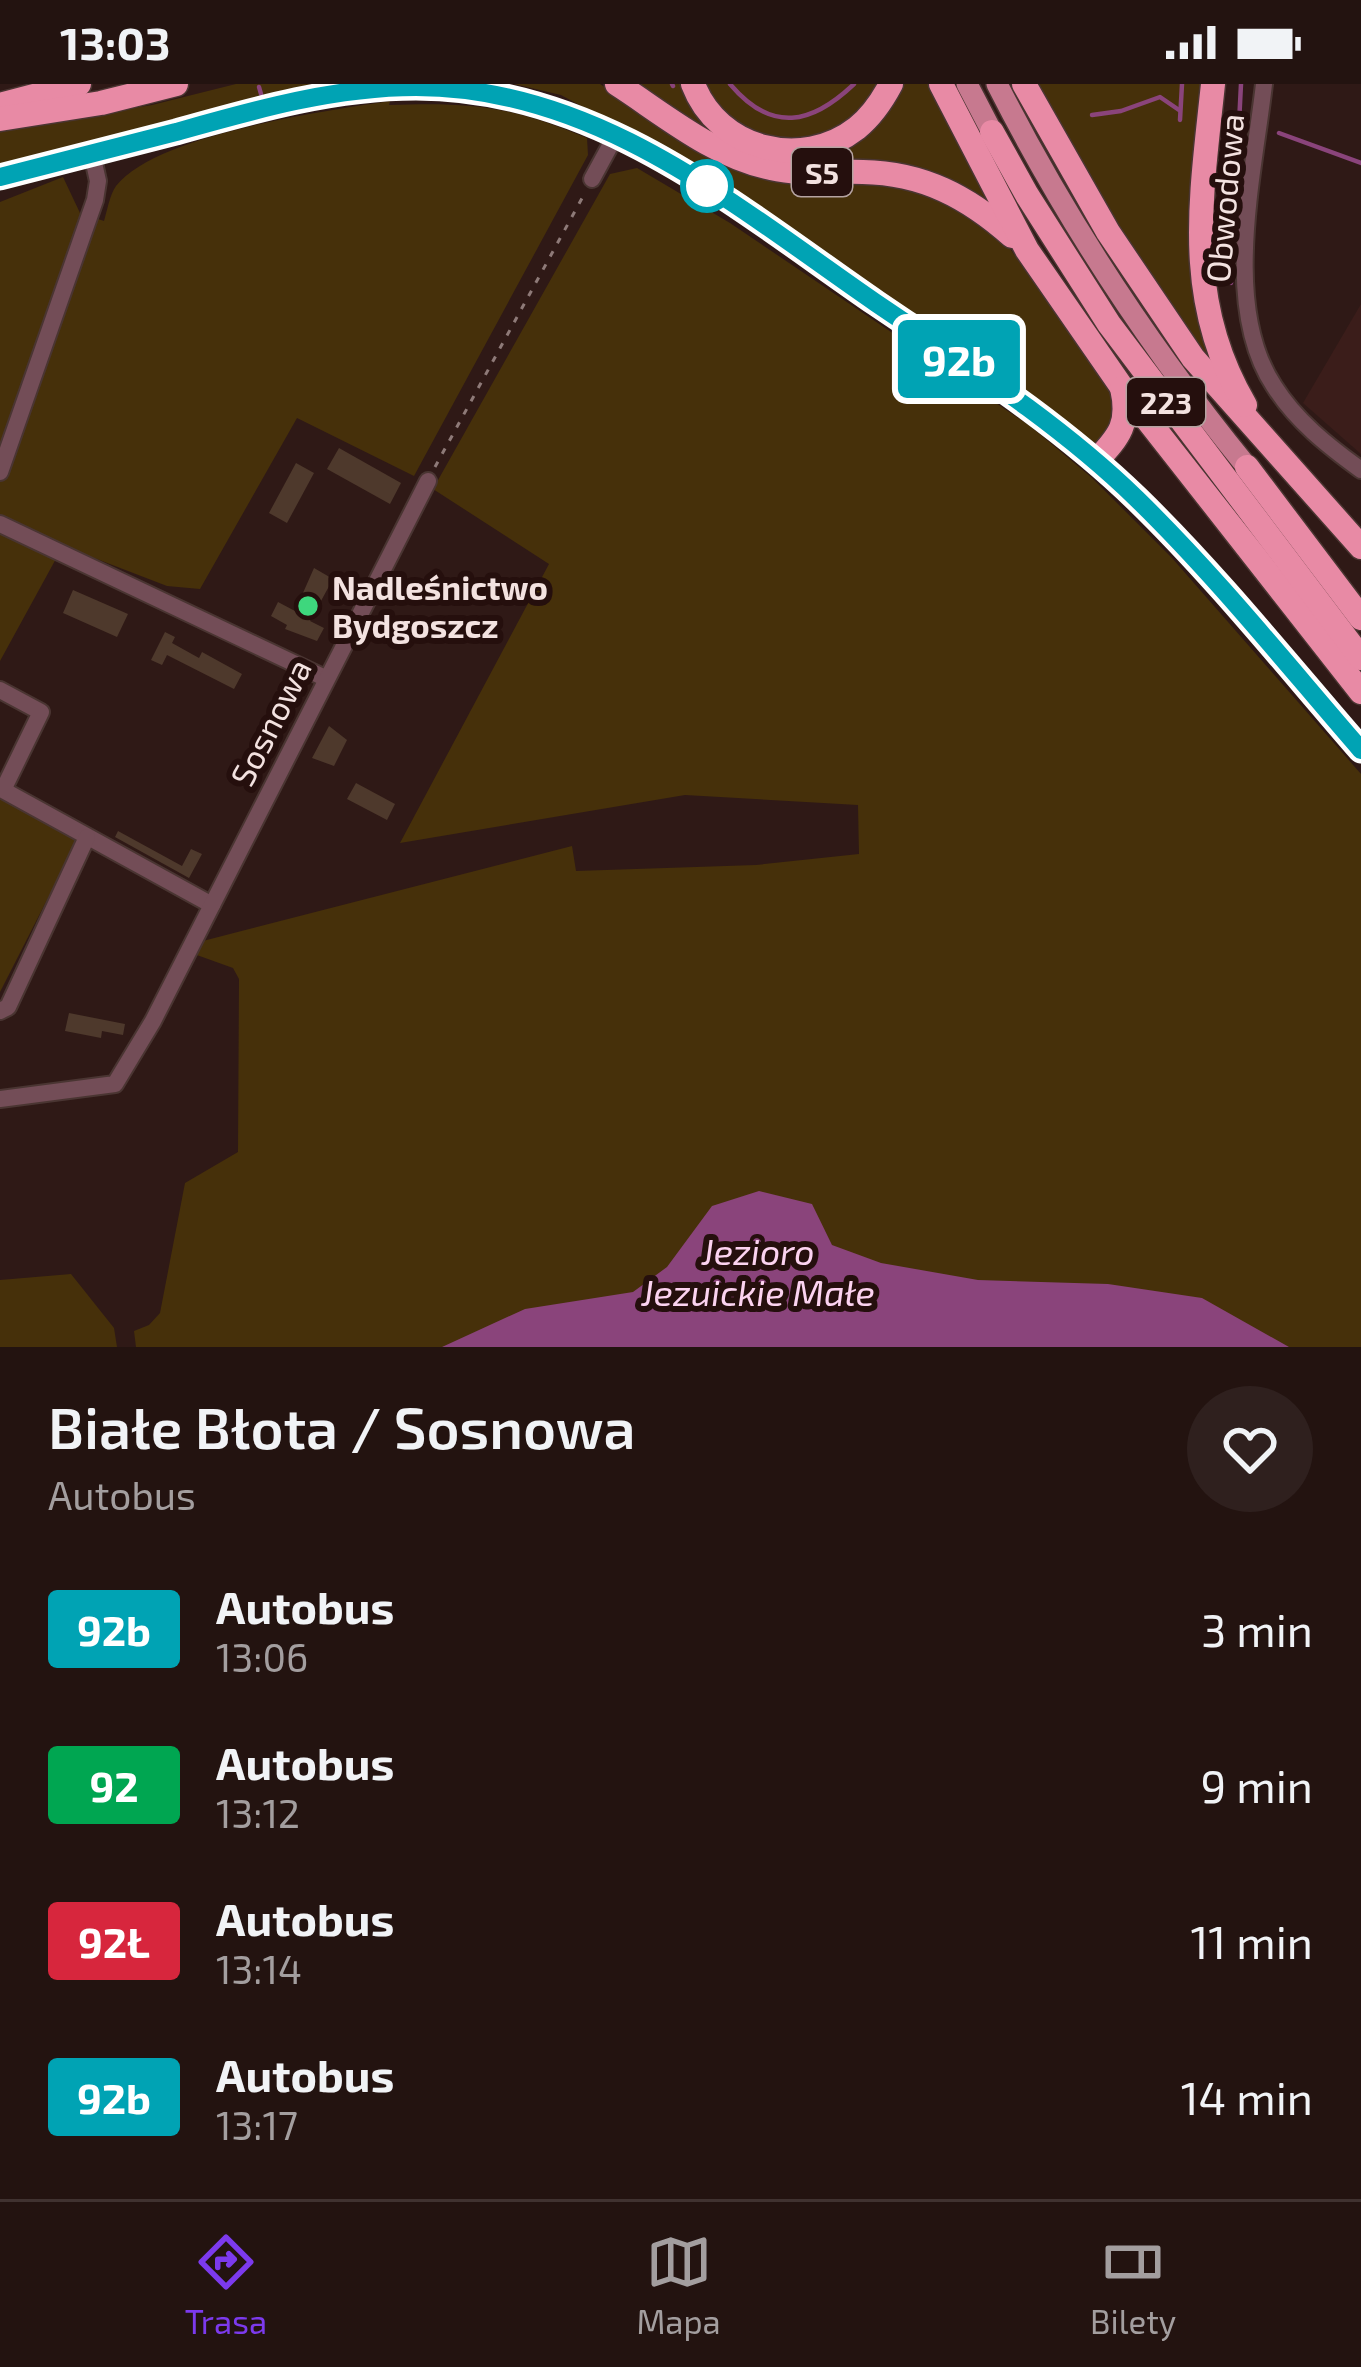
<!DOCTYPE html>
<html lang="pl">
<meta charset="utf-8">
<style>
:root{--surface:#231310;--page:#2f201e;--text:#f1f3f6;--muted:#a39e9f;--line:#403230;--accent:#7c3aed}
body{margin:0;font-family:"Exo 2",sans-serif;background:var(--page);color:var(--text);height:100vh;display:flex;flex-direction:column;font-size:45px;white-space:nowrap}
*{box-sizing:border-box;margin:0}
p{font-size:39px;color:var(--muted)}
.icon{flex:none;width:66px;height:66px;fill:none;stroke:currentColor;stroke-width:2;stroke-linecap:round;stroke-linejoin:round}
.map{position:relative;height:1263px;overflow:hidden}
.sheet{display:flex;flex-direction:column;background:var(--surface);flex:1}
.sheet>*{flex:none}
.badge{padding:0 24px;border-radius:9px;font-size:42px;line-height:78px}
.map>.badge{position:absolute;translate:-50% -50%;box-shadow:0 0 0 6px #fff}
.round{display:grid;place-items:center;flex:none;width:126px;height:126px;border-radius:63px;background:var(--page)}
.overview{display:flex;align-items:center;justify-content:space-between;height:204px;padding:0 48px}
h1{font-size:57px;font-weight:600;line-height:90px}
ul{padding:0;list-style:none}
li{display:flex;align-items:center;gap:36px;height:156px;padding:0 48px}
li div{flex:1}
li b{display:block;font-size:45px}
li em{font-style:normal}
li .badge{min-width:132px;font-weight:700;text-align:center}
.status{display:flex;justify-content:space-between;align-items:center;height:84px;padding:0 60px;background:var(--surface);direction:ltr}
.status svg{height:33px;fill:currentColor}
.menu{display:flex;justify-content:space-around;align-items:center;height:168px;border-top:3px solid var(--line);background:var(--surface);font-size:33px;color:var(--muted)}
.menu a{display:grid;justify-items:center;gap:6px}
.menu .on{color:var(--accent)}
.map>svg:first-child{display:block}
</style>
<div class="status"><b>13:03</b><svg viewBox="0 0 49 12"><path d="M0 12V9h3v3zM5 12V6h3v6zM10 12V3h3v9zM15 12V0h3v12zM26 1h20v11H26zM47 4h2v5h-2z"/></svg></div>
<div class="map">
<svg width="1361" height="1263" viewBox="0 0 1361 1263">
<rect width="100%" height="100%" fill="#2f1916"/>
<polygon fill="#3b1d1a" points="1361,220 1361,370 1303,319"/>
<g fill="#46300a">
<polygon points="236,0 340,0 0,85 0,45 152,21"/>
<polygon points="514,0 600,0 665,43 954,115 1006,159 1112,309 1118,333 1098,359 1082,357 690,81 561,11"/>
<path d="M627,0H686C727,100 857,98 899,0H931L997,125C906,62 868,97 774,79C718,68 674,29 627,0Z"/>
<polygon points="701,0 883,0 852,41 797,60 741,46"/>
<polygon points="1032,0 1205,0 1191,148 1223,297 1123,158"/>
<path d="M390,17L389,21C471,18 511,22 587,54L588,71L414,392L297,334L200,505L167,502L63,462L0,577V118L63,93L80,129L104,137C107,127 110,110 116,102C157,50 325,27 390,17Z"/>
<polygon points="637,84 730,139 1030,342 1091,393 1172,474 1361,690 1361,1263 1204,1263 864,1184 832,1162 825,1147 476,1263 136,1263 134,1247 149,1241 160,1229 185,1099 238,1068 239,895 233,884 194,870 199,858 572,762 576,787 756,781 859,770 858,721 685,711 400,759 549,480 433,405 610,90"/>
<polygon points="0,712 77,757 0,908"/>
<polygon points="71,1190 114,1244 117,1263 0,1263 0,1196"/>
</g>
<polygon fill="#8a447b" points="759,1107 812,1120 832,1161 881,1179 978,1196 1108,1200 1202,1214 1289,1263 442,1263 525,1225 633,1208 667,1183 712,1122"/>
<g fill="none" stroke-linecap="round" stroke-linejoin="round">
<g stroke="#8a447b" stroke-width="4.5">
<polyline points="672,0 673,2"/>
<path d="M730,0C772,50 812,40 854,0"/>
<polyline points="259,3 261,10"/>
<polyline points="1092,31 1121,27 1160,13 1179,26"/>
<polyline points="1180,36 1182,0"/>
<polyline points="1279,49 1361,79"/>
<polyline points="1231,199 1241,0"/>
</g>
</g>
<g fill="#4e392c">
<polygon points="339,364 401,399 390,420 327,385"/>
<polygon points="296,379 314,389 287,439 269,429"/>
<polygon points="314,484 333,495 310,537 324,544 317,557 285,545 287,541 271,532 278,518 295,527"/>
<polygon points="73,506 128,530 117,553 63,529"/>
<polygon points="165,548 175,553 172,559 199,574 202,568 242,590 234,605 167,571 162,581 151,576"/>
<polygon points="329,642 347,656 334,682 312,674"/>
<polygon points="356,699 395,720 387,736 347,715"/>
<polygon points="118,747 182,782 191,765 202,770 189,794 115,753"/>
<polygon points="69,929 125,940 123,951 102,947 101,954 65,947"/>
</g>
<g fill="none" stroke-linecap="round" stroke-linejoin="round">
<g stroke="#4a3532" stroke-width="20">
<g id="minor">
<path d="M1264,0C1254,90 1221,222 1274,302C1296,337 1328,362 1361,386"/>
<path d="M0,93C59,78 117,63 176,48C254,26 334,3 416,3C596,2 736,122 876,218C966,280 1059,339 1137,415C1217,493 1288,581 1361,666"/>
<polyline points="592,95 617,49"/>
<polyline points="0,388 95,116 98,97 92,70"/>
<polyline points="0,440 325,594"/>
<polyline points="0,606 41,628 3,706 212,821"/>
<polyline points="0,927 8,923 87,753"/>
<polyline points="0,1015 115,1000 153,937 428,397"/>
</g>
</g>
<g stroke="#4a3532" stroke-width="24">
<g id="major">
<polyline points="967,0 992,48"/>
<path d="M997,0C1066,136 1151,265 1247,383"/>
</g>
</g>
<g stroke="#4a3532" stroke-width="27">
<g id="highway">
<path d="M617,0C665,31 713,72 771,84C801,91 832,87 863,88C923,89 968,113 1012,152"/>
<path d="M693,0C718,66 802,87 857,44C872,32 882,17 891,0"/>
<polyline points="941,0 1027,166 1121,302 1361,608"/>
<polyline points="1024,0 1108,148 1193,274 1361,463"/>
<path d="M1213,0C1201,115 1183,216 1245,321"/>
<polyline points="0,21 79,0"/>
<polyline points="0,35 101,19 176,0"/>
<polyline points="992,48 1027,111 1109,240 1361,574"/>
<path d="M1096,377C1120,352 1130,339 1122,304"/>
<polyline points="1247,383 1361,534"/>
</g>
</g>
<polyline stroke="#8e7a78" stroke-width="3" stroke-dasharray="6 9" stroke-linecap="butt" points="435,383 586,107"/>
<use href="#minor" stroke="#734d57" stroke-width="16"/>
<use href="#major" stroke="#c7798f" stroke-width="21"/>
<use href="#highway" stroke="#e88aa5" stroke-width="24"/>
</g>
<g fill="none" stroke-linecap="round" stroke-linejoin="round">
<g stroke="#fff" stroke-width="27">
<path id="line" d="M0,93C59,78 117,63 176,48C254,26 334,3 416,3C597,3 735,122 876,219C966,280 1059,339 1137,415C1217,493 1288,582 1361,666"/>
</g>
<use href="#line" stroke="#00a3b4" stroke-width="18"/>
</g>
<circle fill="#fff" stroke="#00a3b4" stroke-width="6" cx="707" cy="102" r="24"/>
<circle fill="#3ed77d" stroke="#250f0d" stroke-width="4.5" cx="308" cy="522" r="12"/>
<g text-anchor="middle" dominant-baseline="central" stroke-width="12" stroke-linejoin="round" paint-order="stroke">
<g fill="#250f0d" stroke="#b5a3a1" stroke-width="3">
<rect x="792" y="64" width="60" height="48" rx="9"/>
<rect x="1127" y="294" width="78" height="48" rx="9"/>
</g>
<g font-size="30" font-weight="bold" fill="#f3e2e0">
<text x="822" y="88">S5</text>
<text x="1166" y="318">223</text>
</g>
<g font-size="33" fill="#f3e2e0" stroke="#250f0d">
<text transform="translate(1224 114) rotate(-85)">Obwodowa</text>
<text transform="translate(270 638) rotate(-63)">Sosnowa</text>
</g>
<g font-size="33" font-weight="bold" fill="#f3e2e0" stroke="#250f0d" text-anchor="start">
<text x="332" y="503">Nadleśnictwo<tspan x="332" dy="38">Bydgoszcz</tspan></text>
</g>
<g font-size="36" font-style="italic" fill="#fcd3f0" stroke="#250f0d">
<text x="758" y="1166">Jezioro<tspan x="758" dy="41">Jezuickie Małe</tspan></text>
</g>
</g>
</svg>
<b class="badge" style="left:959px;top:275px;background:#00a3b4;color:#fff">92b</b>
</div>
<section class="sheet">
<div class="overview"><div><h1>Białe Błota / Sosnowa</h1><p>Autobus</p></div><a class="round"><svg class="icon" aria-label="heart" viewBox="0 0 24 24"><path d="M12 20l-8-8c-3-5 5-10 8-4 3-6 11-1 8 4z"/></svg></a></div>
<ul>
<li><span class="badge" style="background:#00a3b4;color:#fff">92b</span><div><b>Autobus</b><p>13:06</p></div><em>3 min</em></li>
<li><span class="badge" style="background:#00a651;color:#fff">92</span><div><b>Autobus</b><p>13:12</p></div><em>9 min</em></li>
<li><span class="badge" style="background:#d7263d;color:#fff">92Ł</span><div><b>Autobus</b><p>13:14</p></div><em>11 min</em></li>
<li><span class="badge" style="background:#00a3b4;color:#fff">92b</span><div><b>Autobus</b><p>13:17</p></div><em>14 min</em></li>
</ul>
</section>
<nav class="menu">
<a class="on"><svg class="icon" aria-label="directions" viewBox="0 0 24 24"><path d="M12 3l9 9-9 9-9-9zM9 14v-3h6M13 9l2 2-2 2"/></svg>Trasa</a>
<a><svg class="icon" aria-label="map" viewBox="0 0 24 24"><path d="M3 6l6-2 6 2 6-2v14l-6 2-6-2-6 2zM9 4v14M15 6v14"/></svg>Mapa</a>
<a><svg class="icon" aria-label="tickets" viewBox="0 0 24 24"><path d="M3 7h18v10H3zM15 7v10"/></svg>Bilety</a>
</nav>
